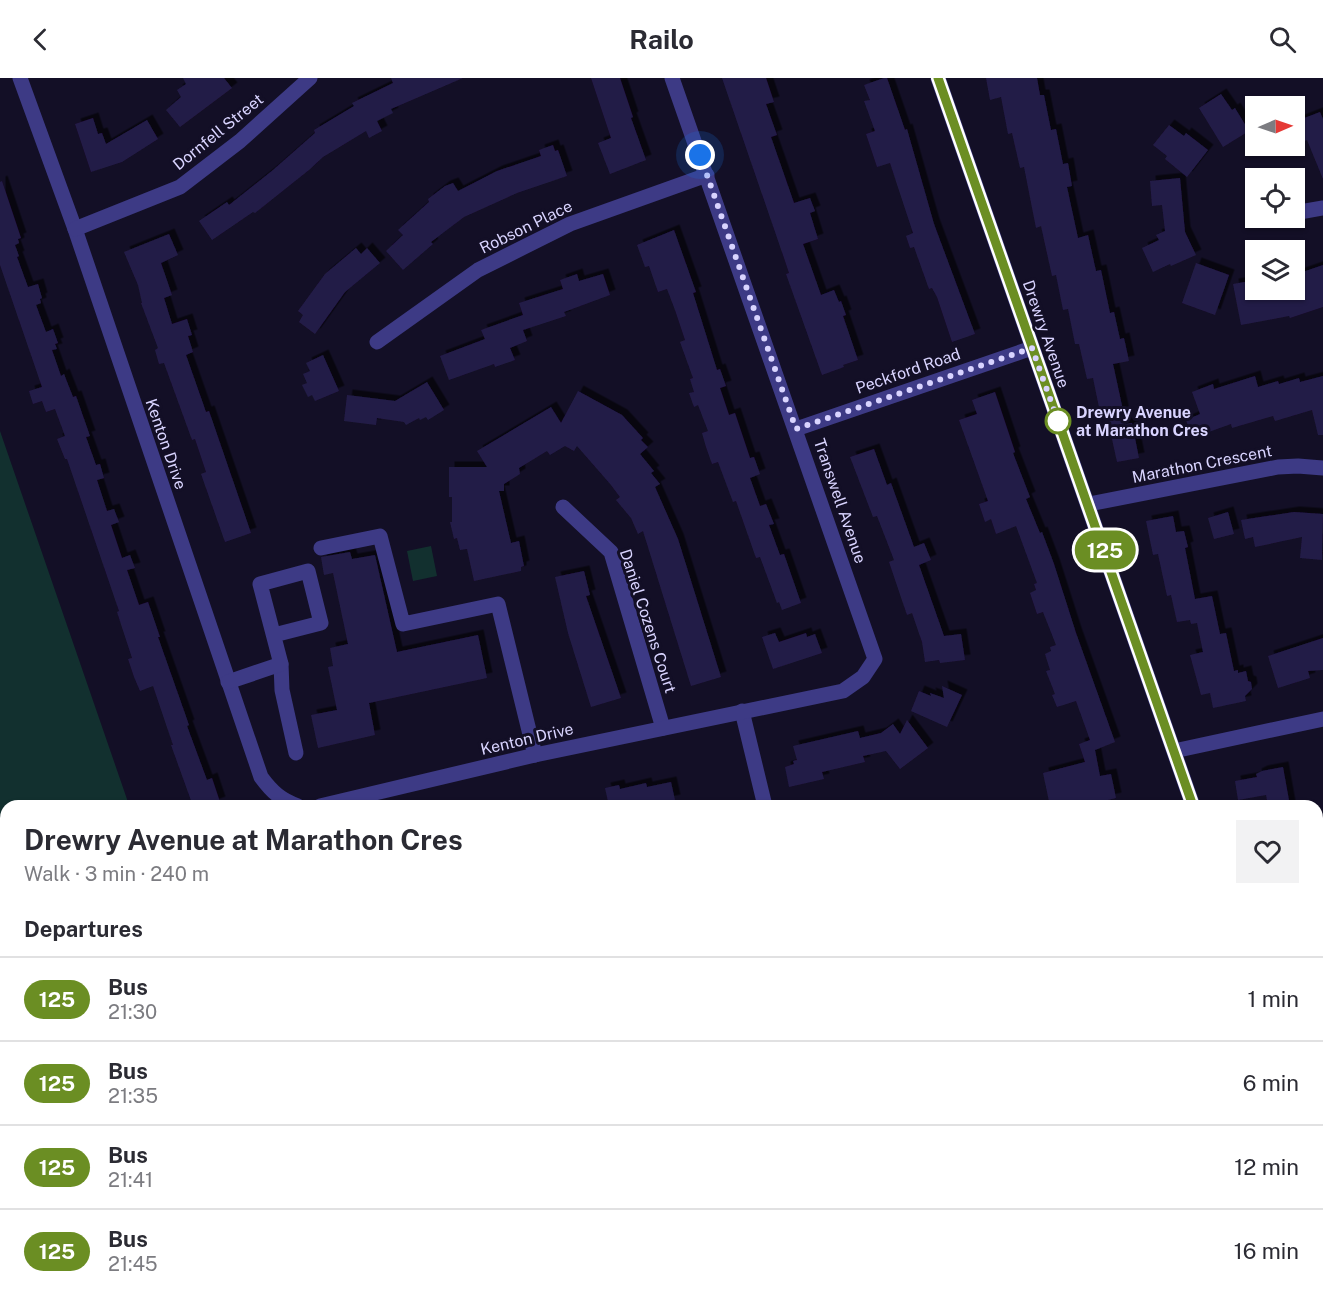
<!DOCTYPE html>
<meta charset="utf-8">
<style>
:root{--surface:#fff;--page:#f2f2f3;--text:#2b2b33;--muted:#7c7c81;--line:#e1e1e2}
body{margin:0;font-family:"Public Sans",sans-serif;background:var(--page);color:var(--text);height:100vh;display:flex;flex-direction:column;font-size:22px;white-space:nowrap}
*{box-sizing:border-box;margin:0}
p{font-size:20px;color:var(--muted)}
.icon{flex:none;width:33px;height:33px;fill:none;stroke:currentColor;stroke-width:2;stroke-linecap:round;stroke-linejoin:round}
.map{position:relative;flex:1;overflow:hidden}
.sheet{position:absolute;left:0px;top:722px;width:1323px;height:506px;display:flex;flex-direction:column;background:var(--surface);border-radius:18px 18px 0 0;box-shadow:0 2px 4px #0004}
.sheet>*{flex:none}
.badge{padding:0 12px;border-radius:20px;font-size:21px;line-height:39px}
.needle{width:39px;rotate:88deg}
.buttons{position:absolute;left:1245px;top:18px;display:grid;gap:12px}
.buttons a{display:grid;place-items:center;width:60px;height:60px;border-radius:0px;background:var(--surface);box-shadow:0 2px 4px #0004;font-size:30px}
.you{position:absolute;width:30px;height:30px;margin:-15px;border:4px solid #fff;border-radius:50%;background:#1a73e8;box-shadow:0 0 0 9px #1a73e833}
.map>.badge{position:absolute;translate:-50% -50%;box-shadow:0 0 0 3px #fff}
h2{padding:0 24px;font-size:22px;line-height:54px}
.round{display:grid;place-items:center;flex:none;width:63px;height:63px;border-radius:0px;background:var(--page)}
.headline{display:flex;align-items:center;justify-content:space-between;height:102px;padding:0 24px}
h1{font-size:28px;font-weight:700;line-height:45px}
ul{padding:0;list-style:none}
li{display:flex;align-items:center;gap:18px;height:84px;padding:0 24px;border-top:2px solid var(--line)}
li div{flex:1}
li b{display:block;font-size:22px}
li em{font-style:normal}
li .badge{min-width:66px;font-weight:700;text-align:center}
header{display:flex;justify-content:space-between;align-items:center;height:78px;padding:0 24px;background:var(--surface);font-size:27px;font-weight:700}
.map>svg:first-child{display:block}
</style>
<header><svg class="icon" aria-label="back" viewBox="0 0 24 24"><path d="M15 5l-7 7 7 7"/></svg>Railo<svg class="icon" aria-label="search" viewBox="0 0 24 24"><circle cx="10" cy="10" r="6"/><path d="M15 15l6 6"/></svg></header>
<div class="map">
<svg width="1323" height="1226" viewBox="0 0 1323 1226">
<defs>
<filter id="shadow"><feDropShadow dx="5.5" dy="-5.5" stdDeviation="0" flood-color="#0009"/></filter>
</defs>
<rect width="100%" height="100%" fill="#130f26"/>
<g fill="#12302f">
<polygon points="0,353 129,727 6,728 6,1174 0,1157"/>
<polygon points="431,468 437,498 413,503 407,473"/>
<polygon points="22,1221 429,1221 433,1226 24,1226"/>
</g>
<g fill="#241b47" filter="url(#shadow)">
<polygon points="183,0 224,0 232,10 180,49 166,32 181,19 177,12 186,6"/>
<polygon points="391,0 463,0 391,31 393,35 377,43 382,53 369,60 366,53 323,79 309,92 255,135 253,134 212,162 199,143 227,124 229,127 273,92 315,55 314,52 354,28 352,25 393,5"/>
<polygon points="591,0 620,0 633,39 631,40 646,82 610,96 598,65 611,60"/>
<polygon points="722,0 766,0 774,24 766,26 777,57 771,59 794,125 810,120 815,133 810,135 818,161 803,166 821,217 834,212 839,224 841,223 846,237 843,238 858,282 843,287 844,289 822,297 786,196 789,195 784,180"/>
<polygon points="884,0 887,0 905,52 907,51 934,146 975,256 952,264 937,219 932,210 929,211 914,169 910,170 906,158 913,155 890,85 877,89 866,56 875,53 864,23 870,22 864,7"/>
<polygon points="986,0 1037,0 1040,17 1044,17 1051,52 1056,51 1063,86 1068,85 1072,108 1067,109 1078,160 1088,157 1096,193 1101,192 1110,235 1114,234 1120,261 1124,260 1129,283 1113,286 1126,346 1132,345 1139,380 1117,384 1107,338 1101,339 1093,300 1087,301 1079,266 1075,266 1068,231 1063,232 1056,197 1052,198 1041,148 1036,150 1024,89 1020,90 1012,55 1008,56 1001,19 990,22"/>
<polygon points="1221,16 1232,32 1235,30 1249,53 1223,69 1199,30"/>
<polygon points="1320,34 1323,41 1323,101 1307,62 1294,67 1294,44"/>
<polygon points="93,40 98,56 102,55 106,66 147,42 158,61 122,84 91,94 75,46"/>
<polygon points="1169,47 1184,58 1186,55 1208,72 1187,99 1165,81 1167,78 1153,67"/>
<polygon points="553,67 555,73 558,72 567,98 517,115 464,139 431,164 433,166 403,192 386,173 403,157 398,152 429,124 428,121 445,108 453,105 458,113 497,93 541,78 539,72"/>
<polygon points="1180,100 1185,154 1196,177 1171,188 1170,186 1153,194 1142,170 1159,162 1156,157 1165,153 1162,127 1152,128 1150,103"/>
<polygon points="2,103 21,160 18,161 19,165 15,167 19,178 17,179 28,209 38,206 42,220 40,221 41,225 36,227 46,254 53,251 58,265 55,266 57,271 52,272 61,298 64,296 73,319 76,318 90,358 86,359 96,387 100,386 104,400 97,402 107,433 114,431 119,444 111,447 122,480 130,477 135,490 127,492 139,527 148,524 160,559 158,559 189,647 187,648 207,702 212,700 220,724 209,728 193,728 171,667 173,667 153,608 140,613 134,599 128,581 132,580 117,534 119,533 67,381 65,381 57,361 65,358 55,331 46,334 42,323 33,326 29,313 42,309 0,187 0,104"/>
<polygon points="674,152 696,214 693,215 717,292 720,291 726,308 720,310 729,337 735,335 750,380 754,379 760,396 750,400 760,428 766,426 774,446 769,447 780,477 784,476 801,525 782,532 779,524 777,525 760,479 756,480 736,423 733,424 718,384 712,386 706,369 702,355 708,353 698,327 694,329 689,315 694,314 690,301 693,300 680,264 685,262 675,232 667,211 658,214 649,188 645,189 637,167"/>
<polygon points="169,156 178,177 161,185 172,217 164,220 172,246 187,241 192,257 188,258 193,274 186,277 206,334 209,333 251,455 225,464 201,396 206,394 195,361 192,362 164,285 159,286 155,272 158,270 141,225 142,225 138,207 124,174"/>
<polygon points="356,170 361,176 367,170 380,185 345,214 315,256 299,244 303,237 298,233 325,196"/>
<polygon points="1196,185 1229,197 1215,237 1182,225"/>
<polygon points="1323,187 1323,229 1290,240 1289,238 1241,247 1233,206 1256,202 1256,212 1294,212 1294,197"/>
<polygon points="577,196 579,203 603,196 610,217 564,234 566,238 523,252 527,263 510,270 515,282 495,289 494,286 449,302 440,278 485,261 481,252 523,237 519,225 563,211 560,202"/>
<polygon points="323,277 339,313 315,323 312,317 308,319 302,307 307,305 303,296 310,293 306,285"/>
<polygon points="1255,298 1258,309 1278,303 1279,306 1299,300 1300,304 1323,298 1323,357 1318,357 1312,332 1275,343 1273,338 1232,350 1231,346 1192,360 1186,342 1200,336 1192,314 1213,306 1214,311"/>
<polygon points="427,304 444,332 428,342 426,339 420,342 419,340 406,347 404,344 377,340 376,347 344,343 347,317 395,323"/>
<polygon points="578,313 622,337 643,360 641,362 648,369 640,376 654,393 651,395 660,406 655,409 678,461 721,599 691,608 643,453 638,456 631,440 616,422 620,419 611,407 577,368 574,373 565,368 550,377 547,373 519,390 520,396 504,406 504,413 499,413 511,465 519,463 524,488 521,489 521,493 474,503 467,471 460,472 457,460 454,461 450,444 452,444 452,419 449,419 449,389 487,389 477,373 551,329 561,345"/>
<polygon points="995,314 1015,374 1013,375 1030,419 1026,421 1040,455 1042,454 1054,486 1076,555 1115,664 1095,672 1100,698 1111,696 1116,720 1084,728 1081,728 1080,722 1050,728 1043,695 1085,684 1079,666 1090,662 1076,623 1057,629 1052,617 1055,616 1046,593 1050,592 1045,576 1051,573 1050,569 1056,567 1043,534 1037,536 1030,515 1036,512 1034,506 1037,505 1016,448 996,456 991,441 985,444 979,426 988,423 959,342 977,336 972,322"/>
<polygon points="874,371 887,407 891,405 914,469 924,465 931,482 919,487 944,558 961,556 965,582 940,585 939,582 925,584 922,564 912,535 907,537 889,484 894,482 877,438 873,439 850,379"/>
<polygon points="1228,434 1234,456 1214,461 1208,440"/>
<polygon points="1294,434 1323,436 1322,482 1300,480 1302,459 1255,469 1253,459 1245,461 1241,442"/>
<polygon points="1173,438 1176,454 1184,453 1188,469 1185,470 1195,521 1212,518 1220,556 1226,555 1234,593 1238,592 1238,595 1246,593 1248,603 1251,604 1252,611 1245,618 1246,623 1213,630 1210,615 1201,617 1190,577 1203,574 1197,545 1191,546 1190,542 1177,544 1171,517 1167,518 1158,476 1153,477 1146,443"/>
<polygon points="350,474 352,481 375,477 397,574 478,557 487,600 369,625 375,657 318,670 311,637 337,632 328,589 333,588 330,570 348,566 333,495 324,497 321,479"/>
<polygon points="584,493 590,517 586,518 621,620 591,629 568,555 555,499"/>
<polygon points="775,555 779,564 806,555 807,559 815,556 822,575 773,591 762,559"/>
<polygon points="1323,560 1323,592 1308,593 1310,600 1278,610 1268,578"/>
<polygon points="942,608 962,617 947,649 911,633 919,613 931,618 930,615 944,620"/>
<polygon points="907,642 928,670 900,691 886,673 863,678 865,684 822,694 824,701 789,709 785,689 794,686 793,683 797,682 793,668 858,653 860,660 881,655 893,646 900,656"/>
<polygon points="1283,689 1290,728 1268,728 1266,717 1238,722 1235,703 1257,699 1256,696 1262,693"/>
<polygon points="671,704 675,722 647,728 609,728 605,710 619,707 620,711 646,705 647,709"/>
</g>
<g fill="none" stroke-linecap="round" stroke-linejoin="round">
<g stroke="#3d3a85" stroke-width="15">
<path d="M20,0L75,151L261,699C272,714 281,722 298,728"/>
<polyline points="938,0 1193,728"/>
<polyline points="1294,135 1323,130"/>
<polyline points="75,151 180,109 240,63 310,0"/>
<polyline points="377,264 478,192 570,146 707,97"/>
<polyline points="796,351 1032,270"/>
<polyline points="1089,426 1278,389 1298,388 1323,390"/>
<polyline points="563,429 611,474 663,650"/>
<polyline points="321,470 380,458 403,546 498,526 535,677"/>
<polyline points="281,586 282,612 296,675"/>
<polyline points="228,604 281,586 260,506 308,493 321,545 274,557"/>
<polyline points="742,633 765,728"/>
<polyline points="1174,673 1323,641"/>
<polyline points="320,728 535,677 843,613 863,599 875,581 672,0"/>
<polyline points="1317,1097 1323,1114"/>
<polyline points="584,1221 587,1226"/>
<polyline points="904,1221 905,1226"/>
</g>
</g>
<g fill="none" stroke-linecap="round" stroke-linejoin="round">
<g stroke="#fff" stroke-width="14">
<polyline id="line" points="938,0 1193,728"/>
</g>
<use href="#line" stroke="#6b8e23" stroke-width="9"/>
<polyline stroke="#d9d4ff" stroke-width="6" stroke-dasharray="0 10.8" points="700,77 796,351 1032,270 1058,343"/>
</g>
<circle fill="#fff" stroke="#6b8e23" stroke-width="3" cx="1058" cy="343" r="12"/>
<g text-anchor="middle" dominant-baseline="central" stroke-width="6" stroke-linejoin="round" paint-order="stroke">
<g font-size="16" fill="#d9d4ff" stroke="#130f26">
<text transform="translate(218 54) rotate(-39)">Dornfell Street</text>
<text transform="translate(526 149) rotate(-26)">Robson Place</text>
<text transform="translate(1046 256) rotate(71)">Drewry Avenue</text>
<text transform="translate(908 293) rotate(-19)">Peckford Road</text>
<text transform="translate(166 366) rotate(71)">Kenton Drive</text>
<text transform="translate(1202 386) rotate(-11)">Marathon Crescent</text>
<text transform="translate(840 423) rotate(71)">Transwell Avenue</text>
<text transform="translate(648 543) rotate(72)">Daniel Cozens Court</text>
<text transform="translate(527 661) rotate(-13)">Kenton Drive</text>
</g>
<g font-size="16" font-weight="bold" fill="#d9d4ff" stroke="#130f26" text-anchor="start">
<text x="1076" y="334">Drewry Avenue<tspan x="1076" dy="18">at Marathon Cres</tspan></text>
</g>
</g>
</svg>
<div class="buttons">
<a><svg class="needle" viewBox="-14 -14 28 28"><path d="M0-13l5 13h-10z" fill="#e53935"/><path d="M0 13l5-13h-10z" fill="#7c7c81"/></svg></a>
<a><svg class="icon" aria-label="locate" viewBox="0 0 24 24"><circle cx="12" cy="12" r="6"/><path d="M12 2v4M12 18v4M2 12h4M18 12h4"/></svg></a>
<a><svg class="icon" aria-label="layers" viewBox="0 0 24 24"><path d="M12 4l9 5-9 5-9-5zM3 14l9 5 9-5"/></svg></a>
</div>
<div class="you" style="left:700px;top:77px"></div>
<b class="badge" style="left:1105px;top:472px;background:#6b8e23;color:#fff">125</b>
<section class="sheet">
<div class="headline"><div><h1>Drewry Avenue at Marathon Cres</h1><p>Walk · 3 min · 240 m</p></div><a class="round"><svg class="icon" aria-label="heart" viewBox="0 0 24 24"><path d="M12 20l-8-8c-3-5 5-10 8-4 3-6 11-1 8 4z"/></svg></a></div>
<h2>Departures</h2>
<ul>
<li><span class="badge" style="background:#6b8e23;color:#fff">125</span><div><b>Bus</b><p>21:30</p></div><em>1 min</em></li>
<li><span class="badge" style="background:#6b8e23;color:#fff">125</span><div><b>Bus</b><p>21:35</p></div><em>6 min</em></li>
<li><span class="badge" style="background:#6b8e23;color:#fff">125</span><div><b>Bus</b><p>21:41</p></div><em>12 min</em></li>
<li><span class="badge" style="background:#6b8e23;color:#fff">125</span><div><b>Bus</b><p>21:45</p></div><em>16 min</em></li>
</ul>
</section>
</div>
